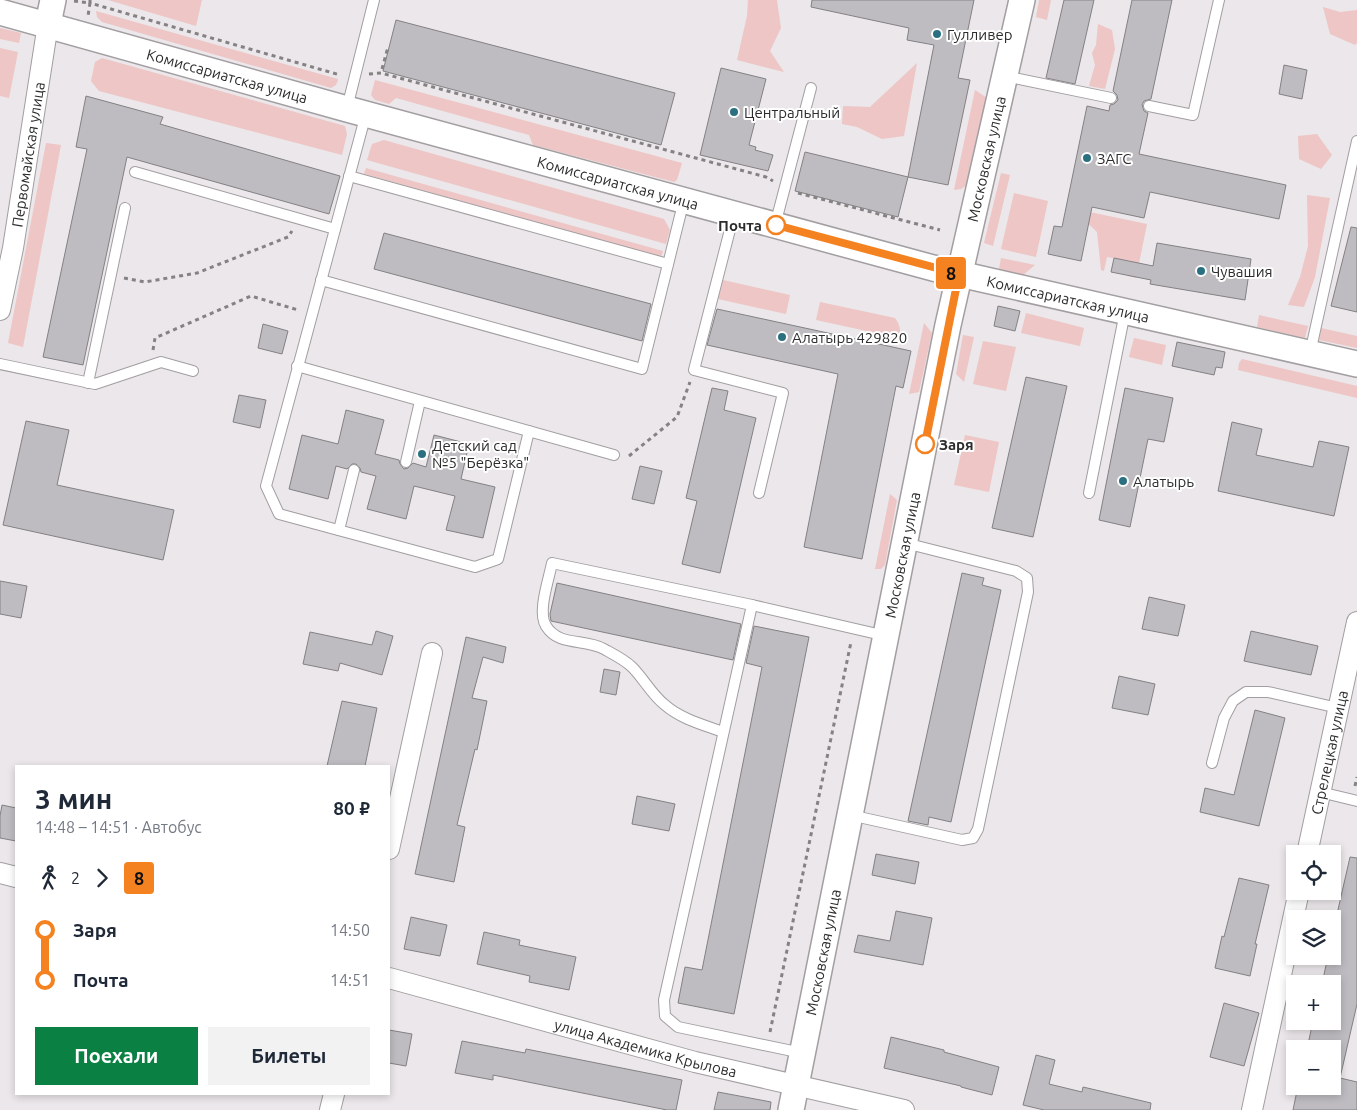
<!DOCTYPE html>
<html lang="ru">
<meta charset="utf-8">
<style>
:root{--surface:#fff;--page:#f2f2f3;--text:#1f2937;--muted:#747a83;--accent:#0b8043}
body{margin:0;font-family:Ubuntu,sans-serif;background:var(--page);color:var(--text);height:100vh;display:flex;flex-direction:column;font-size:19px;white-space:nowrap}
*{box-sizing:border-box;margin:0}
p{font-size:16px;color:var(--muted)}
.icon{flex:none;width:28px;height:28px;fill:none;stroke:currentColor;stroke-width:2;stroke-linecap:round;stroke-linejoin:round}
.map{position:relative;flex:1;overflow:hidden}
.side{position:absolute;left:15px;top:765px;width:375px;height:330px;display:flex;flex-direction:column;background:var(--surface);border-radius:0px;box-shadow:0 2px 8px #0003}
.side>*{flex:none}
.badge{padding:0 10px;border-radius:4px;font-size:18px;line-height:32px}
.controls{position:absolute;left:1286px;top:845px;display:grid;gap:10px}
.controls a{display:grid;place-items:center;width:55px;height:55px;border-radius:0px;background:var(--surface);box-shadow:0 2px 8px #0003;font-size:25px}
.map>.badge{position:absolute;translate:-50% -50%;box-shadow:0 0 0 2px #fff}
.legs{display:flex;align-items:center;gap:8px;height:55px;padding:0 20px;font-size:16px}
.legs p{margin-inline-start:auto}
.summary{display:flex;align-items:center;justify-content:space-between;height:85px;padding:0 20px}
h1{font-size:28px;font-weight:700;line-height:38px}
.action{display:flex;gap:10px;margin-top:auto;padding:10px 20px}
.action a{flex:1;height:58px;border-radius:0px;background:var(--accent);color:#fff;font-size:20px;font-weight:700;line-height:58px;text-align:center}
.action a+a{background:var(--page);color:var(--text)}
ul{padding:0 20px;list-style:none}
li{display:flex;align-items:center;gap:18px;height:50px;font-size:19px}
li i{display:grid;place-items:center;width:8px;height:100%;margin:0 6px;background:currentColor}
li i::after{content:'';width:12px;height:12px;margin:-6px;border:4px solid;border-radius:50%;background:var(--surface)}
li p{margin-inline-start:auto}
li:first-child i{background:linear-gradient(#0000 50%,currentColor 0)}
li:last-child i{background:linear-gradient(currentColor 50%,#0000 0)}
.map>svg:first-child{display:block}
</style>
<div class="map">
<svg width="1357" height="1110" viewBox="0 0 1357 1110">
<rect width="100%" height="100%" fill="#ebe7ea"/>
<g fill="#edc6c5">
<polygon points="108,0 202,0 196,26"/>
<polygon points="748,0 777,0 781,28 770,51 784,72 737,60 747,16"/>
<polygon points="1039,0 1051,0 1047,20 1036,17"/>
<polygon points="1323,7 1340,12 1357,10 1357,43 1355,45 1330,34"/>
<polygon points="96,11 338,79 338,80 336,85 331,88 102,22 97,17"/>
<polygon points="1098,24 1112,30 1115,49 1105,89 1089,86 1095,65 1092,53 1096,45"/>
<polygon points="0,28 21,33 19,43 0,39"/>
<polygon points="0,48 18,52 9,98 0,96"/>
<polygon points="102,58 345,126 347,134 342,155 99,91 91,81 95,62"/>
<polygon points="917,63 904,136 882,139 857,127 842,124 843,106 870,107"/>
<polygon points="375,80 682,163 677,180 674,182 533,145 529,135 396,98 389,104 375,100 371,95"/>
<polygon points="975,90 987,98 967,185 961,189 954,190"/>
<polygon points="1317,134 1332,155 1321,169 1299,159 1298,136"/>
<polygon points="384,140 664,219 670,230 666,244 367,160 372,144"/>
<polygon points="46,143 61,145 23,347 8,343"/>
<polygon points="366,168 663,251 661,257 364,174"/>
<polygon points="1001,173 1010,175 993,246 984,243"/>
<polygon points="1014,193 1048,201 1036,257 1001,249"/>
<polygon points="1307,195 1330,198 1315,277 1304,307 1288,305 1300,277 1308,246"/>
<polygon points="1080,210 1147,224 1136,278 1128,276 1131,261 1107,257 1104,271 1101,270 1097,232 1078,214"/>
<polygon points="1001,258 1035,265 1023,275 999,269"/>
<polygon points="723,280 790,295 786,314 718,299"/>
<path d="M820,302L895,318C900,325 901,330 899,338L816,320Z"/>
<polygon points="1026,313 1084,328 1080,346 1021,333"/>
<polygon points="1259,315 1308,326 1305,338 1257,327"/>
<polygon points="924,323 932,333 919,392 909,394"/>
<polygon points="1321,328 1357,336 1357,348 1319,340"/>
<polygon points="963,335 974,337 964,382 956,374"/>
<polygon points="1134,338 1166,345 1162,365 1129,357"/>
<polygon points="983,341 1016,347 1006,391 973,384"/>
<polygon points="1242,359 1357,386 1357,398 1238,370 1239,363"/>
<polygon points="965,435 999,442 989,492 954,485"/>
<polygon points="890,494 897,500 885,565 881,569 875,569"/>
</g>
<g fill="#bebcc0" stroke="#838184">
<polygon points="812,0 974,0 958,78 970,80 948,185 908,177 934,45 907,40 909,28 811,7"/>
<polygon points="1064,0 1094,0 1075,84 1046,78"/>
<polygon points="1132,0 1172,0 1151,99 1144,101 1142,105 1144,111 1148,113 1139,154 1286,185 1279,219 1150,192 1144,218 1092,207 1081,261 1048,254 1054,226 1062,227 1087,106 1109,111 1110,105 1114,104 1118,100 1117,95 1113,91"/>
<polygon points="396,20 675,93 661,145 383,71"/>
<polygon points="1284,65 1307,70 1302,99 1279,94"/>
<polygon points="721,68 766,79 749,145 756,147 755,150 773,155 768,171 700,155"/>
<polygon points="86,96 163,117 160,124 340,176 329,214 127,157 83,365 43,357 87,149 76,147"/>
<polygon points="805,152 908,177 898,217 795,191"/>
<polygon points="1351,227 1357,228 1357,312 1331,306"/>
<polygon points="384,233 651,304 642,341 374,269"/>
<polygon points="1157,243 1251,259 1245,300 1150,284 1151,280 1111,272 1114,258 1153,266"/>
<polygon points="998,306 1020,311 1015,331 994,326"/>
<polygon points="717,309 911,351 903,388 896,386 862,559 804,547 838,374 707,345"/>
<polygon points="263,324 288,331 282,354 258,348"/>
<polygon points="1177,342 1225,352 1222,368 1216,367 1214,375 1172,366"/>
<polygon points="1026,377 1067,386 1033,537 992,528"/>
<polygon points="712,388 728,391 724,410 756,418 720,573 682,564 697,501 686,498"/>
<polygon points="1125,388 1173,398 1164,442 1148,439 1130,527 1099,520"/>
<polygon points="239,395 266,400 260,428 233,422"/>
<polygon points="346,410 384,420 375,454 399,460 400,464 404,469 408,468 413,463 426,467 434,435 469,444 461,479 495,487 483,538 446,530 455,496 414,486 406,519 367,509 376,476 361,472 360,468 356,464 352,464 347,469 336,466 328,499 289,489 302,435 338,444"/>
<polygon points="26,421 69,430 57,485 174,510 163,560 3,525"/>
<polygon points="1232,422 1262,429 1256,455 1313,467 1319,441 1349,447 1334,516 1218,491"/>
<polygon points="640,466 662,471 654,504 632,499"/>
<polygon points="962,573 984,578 982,585 1001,590 951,822 929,817 928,825 908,821"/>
<polygon points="0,581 27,586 21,618 0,614"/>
<polygon points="557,583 741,624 733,660 551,621 550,614"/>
<polygon points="1149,597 1185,605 1178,636 1142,629"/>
<polygon points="754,626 809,637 734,1014 678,1003 685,967 702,970 762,667 746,663"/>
<polygon points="376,631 393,636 382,675 340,663 338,671 303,664 310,632 372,645"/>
<polygon points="1251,631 1318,646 1311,675 1244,661"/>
<polygon points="466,637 506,647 503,663 483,657 472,698 487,701 477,750 475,749 457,825 465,827 454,882 415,874"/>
<polygon points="604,669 620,672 616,695 600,692"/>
<polygon points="1119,676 1155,684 1148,715 1112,708"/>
<polygon points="342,701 377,708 365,766 327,766"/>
<polygon points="1255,710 1285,718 1259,826 1200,812 1205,788 1234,795"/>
<polygon points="637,796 675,804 669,831 632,824"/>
<polygon points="2,805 16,808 16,841 0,838 0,816"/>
<polygon points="876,854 919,862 915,884 872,875"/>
<polygon points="1350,857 1357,858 1357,1004 1340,1078 1357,1082 1357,1110 1293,1110 1298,1086 1332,1086 1332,1049 1307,1049 1313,1021 1332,1021 1332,984 1322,984 1328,956 1332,956 1332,936"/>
<polygon points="1239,878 1269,885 1255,944 1257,944 1250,976 1215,968 1222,936 1224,937"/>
<polygon points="896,911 932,918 923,965 854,952 858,935 890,941"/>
<polygon points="411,917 447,925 440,956 404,949"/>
<polygon points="484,932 520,940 519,945 576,957 569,990 529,982 530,976 477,964"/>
<polygon points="1224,1003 1259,1013 1244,1066 1210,1057"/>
<polygon points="389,1030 412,1034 406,1066 389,1063"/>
<polygon points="891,1037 944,1050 944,1052 999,1067 992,1095 961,1087 961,1086 884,1068"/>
<polygon points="462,1041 525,1053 526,1049 682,1080 676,1110 667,1110 493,1075 493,1080 455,1073"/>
<polygon points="1036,1055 1055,1060 1049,1084 1082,1092 1083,1087 1151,1103 1150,1110 1044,1110 1023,1105"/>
<polygon points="718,1092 771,1102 770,1110 714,1110"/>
</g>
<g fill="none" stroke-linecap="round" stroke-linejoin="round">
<g stroke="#a29ea1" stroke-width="12">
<g id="service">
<polyline points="1005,76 1111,98"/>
<polyline points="1149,106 1193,115 1219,0"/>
<polyline points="347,108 374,0"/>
<polyline points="366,114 266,486 279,514 475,567 498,559 529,431"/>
<polyline points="135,172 335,229"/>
<polyline points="349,176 668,264"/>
<polyline points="734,214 694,370 783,393 759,493"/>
<polyline points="775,225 811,88"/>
<polyline points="321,280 642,369 684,200"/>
<polyline points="1310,353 1357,141"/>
<polyline points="0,364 95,384 161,362 193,371"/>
<polyline points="297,366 614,455"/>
<polyline points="88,383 125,208"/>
<polyline points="406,462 420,401"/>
<polyline points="1089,493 1125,312"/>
<polyline points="339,530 354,470"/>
<path d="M723,732C704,725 681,719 665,705C652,695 644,679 632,667C625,660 613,654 604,649C584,638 559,647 546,626C537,612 549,579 552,563L752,605"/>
<polyline points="1212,763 1224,718 1233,701 1246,692 1268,692 1338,708"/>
<polyline points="1320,792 1357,801"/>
<polyline points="850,815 962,840 973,838 978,829 1028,592 1027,578 1016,571 905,543"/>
<polyline points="802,1053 678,1027 665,1016 664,1000 752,605 886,636"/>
</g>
</g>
<g stroke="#a29ea1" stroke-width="22">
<g id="minor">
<path id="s1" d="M0,310L13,248L48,24"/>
<polyline points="389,849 432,653"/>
<path id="s2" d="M1307,854L1357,622"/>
<polyline points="0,873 16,877"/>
<path id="s3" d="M389,978L695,1062L904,1110"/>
<polyline points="330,1110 334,1094"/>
<polyline points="1252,1110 1299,891"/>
</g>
</g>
<g stroke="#a29ea1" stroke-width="28">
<g id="tertiary">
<path id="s4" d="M0,12L347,109L933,268L1357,364"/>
<polyline points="48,24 53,0"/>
<path id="s5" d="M791,1110L948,325L1022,0"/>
</g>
</g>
<g stroke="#848283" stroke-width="3" stroke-dasharray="4 4" stroke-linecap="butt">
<polyline points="90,0 90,3 340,75"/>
<polyline points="74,1 90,3 88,16"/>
<polyline points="382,69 388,47 389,47"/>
<polyline points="369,74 381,73 766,177 773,181"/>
<polyline points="798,193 940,230"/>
<polyline points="124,278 145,282 197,273 288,237 292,231"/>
<polyline points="153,350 155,338 251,296 298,310"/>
<polyline points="629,456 677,417 690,382"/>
<polyline points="1355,786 1357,777"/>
<polyline points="770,1032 851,642"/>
</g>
<use href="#service" stroke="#fff" stroke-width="10"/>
<use href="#minor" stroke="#fff" stroke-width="20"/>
<use href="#tertiary" stroke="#fff" stroke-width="25"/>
</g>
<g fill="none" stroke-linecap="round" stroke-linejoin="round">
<g stroke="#fff" stroke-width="11">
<polyline id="line-1" points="776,225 959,274 925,444"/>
</g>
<use href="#line-1" stroke="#f58220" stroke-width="8"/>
</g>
<g fill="#2b7080" stroke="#fff" stroke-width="2">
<circle cx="937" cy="34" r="5"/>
<circle cx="734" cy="112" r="5"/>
<circle cx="1087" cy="158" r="5"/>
<circle cx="1201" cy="271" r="5"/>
<circle cx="782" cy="337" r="5"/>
<circle cx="422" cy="454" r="5"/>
<circle cx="1123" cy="481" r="5"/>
</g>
<g fill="#fff" stroke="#f58220" stroke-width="2.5">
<circle cx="776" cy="225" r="9"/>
<circle cx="925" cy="444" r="9"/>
</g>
<g text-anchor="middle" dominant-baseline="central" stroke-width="4" stroke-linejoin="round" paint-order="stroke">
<g font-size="15" fill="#2d2c2d" stroke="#fff" text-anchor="start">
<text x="947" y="34">Гулливер</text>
<text x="744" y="112">Центральный</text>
<text x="1097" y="158">ЗАГС</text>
<text x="1211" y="271">Чувашия</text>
<text x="792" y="337">Алатырь 429820</text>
<text x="432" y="445">Детский сад<tspan x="432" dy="17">№5 "Берёзка"</tspan></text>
<text x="1133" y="481">Алатырь</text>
</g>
<g font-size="15" fill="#2d2c2d" stroke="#fff">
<text stroke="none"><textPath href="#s4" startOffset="236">Комиссариатская улица</textPath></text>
<text stroke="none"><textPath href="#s1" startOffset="158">Первомайская улица</textPath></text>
<text stroke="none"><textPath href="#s5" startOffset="971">Московская улица</textPath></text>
<text stroke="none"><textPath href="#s4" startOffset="641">Комиссариатская улица</textPath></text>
<text stroke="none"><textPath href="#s4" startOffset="1106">Комиссариатская улица</textPath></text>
<text stroke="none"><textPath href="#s5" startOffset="566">Московская улица</textPath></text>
<text stroke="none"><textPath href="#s2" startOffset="104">Стрелецкая улица</textPath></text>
<text stroke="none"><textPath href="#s5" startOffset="161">Московская улица</textPath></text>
<text stroke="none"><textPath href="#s3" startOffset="266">улица Академика Крылова</textPath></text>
</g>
<g font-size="15" font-weight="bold" fill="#2d2c2d" stroke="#fff" text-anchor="end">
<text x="762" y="225">Почта</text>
<text x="939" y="444" text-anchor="start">Заря</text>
</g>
</g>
</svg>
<div class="controls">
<a><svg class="icon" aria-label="locate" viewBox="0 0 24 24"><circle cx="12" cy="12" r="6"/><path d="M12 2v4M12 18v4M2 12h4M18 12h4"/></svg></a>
<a><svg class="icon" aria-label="layers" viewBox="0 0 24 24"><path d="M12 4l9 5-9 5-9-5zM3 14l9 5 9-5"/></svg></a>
<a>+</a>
<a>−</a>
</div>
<b class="badge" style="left:951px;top:273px;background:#f58220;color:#111">8</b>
<section class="side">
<div class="summary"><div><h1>3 мин</h1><p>14:48 – 14:51 · Автобус</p></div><b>80 ₽</b></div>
<div class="legs"><svg class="icon" aria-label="walk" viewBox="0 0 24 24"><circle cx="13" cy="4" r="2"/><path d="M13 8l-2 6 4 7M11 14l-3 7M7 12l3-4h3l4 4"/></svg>2<svg class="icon" aria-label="forward" viewBox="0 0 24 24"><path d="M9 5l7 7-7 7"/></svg><b class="badge" style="background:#f58220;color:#111">8</b></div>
<ul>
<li><i style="color:#f58220"></i><b>Заря</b><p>14:50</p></li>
<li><i style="color:#f58220"></i><b>Почта</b><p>14:51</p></li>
</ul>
<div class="action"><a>Поехали</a><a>Билеты</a></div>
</section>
</div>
